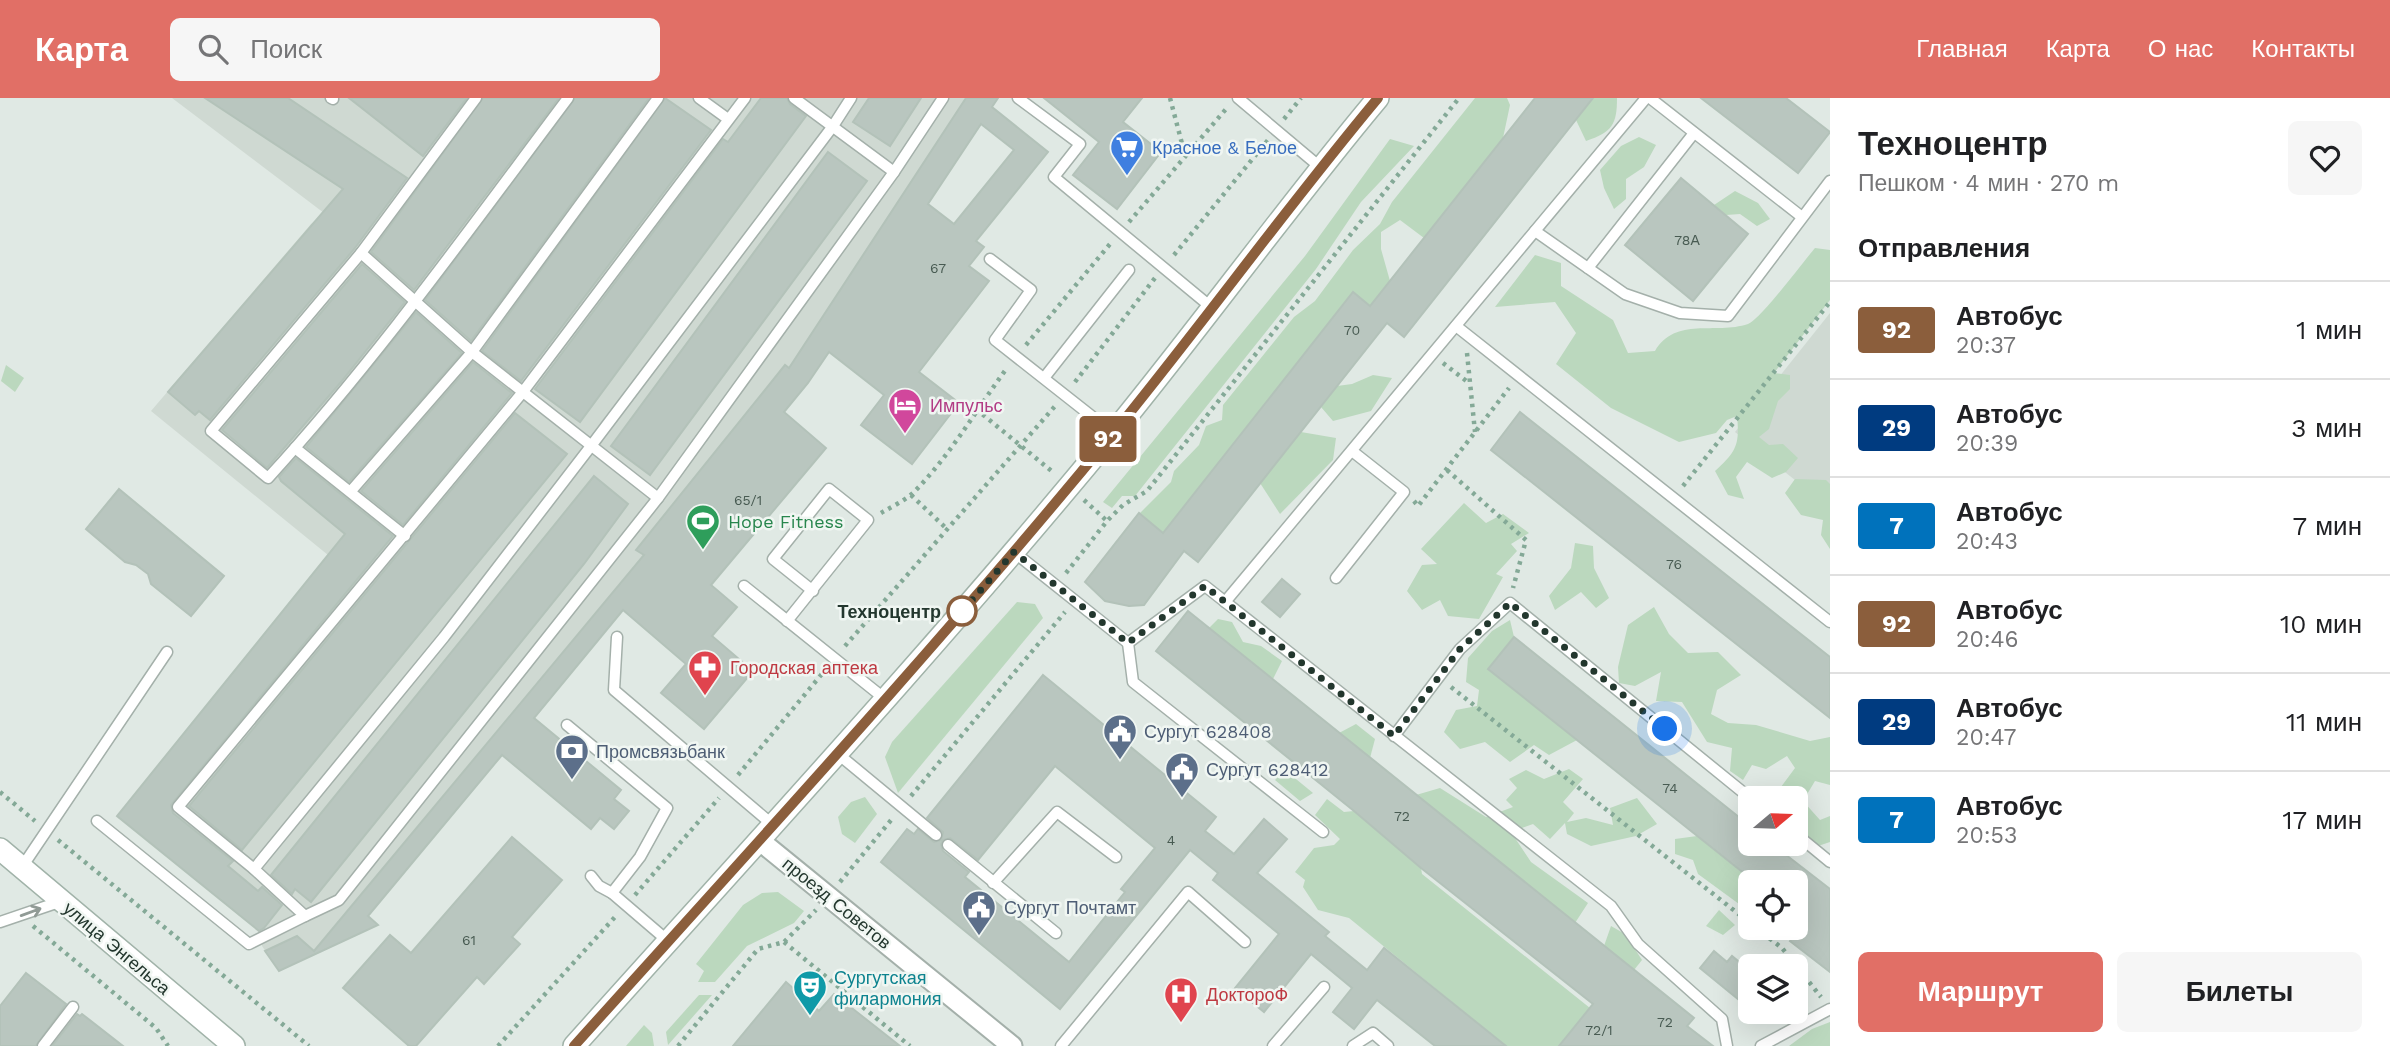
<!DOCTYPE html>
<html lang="ru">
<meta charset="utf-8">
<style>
:root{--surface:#fff;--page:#f6f6f6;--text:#202124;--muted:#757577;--line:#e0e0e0;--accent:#e16f66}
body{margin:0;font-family:"Work Sans",sans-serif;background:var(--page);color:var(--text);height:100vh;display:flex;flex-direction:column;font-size:26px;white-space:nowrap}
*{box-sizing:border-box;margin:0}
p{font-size:23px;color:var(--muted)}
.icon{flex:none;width:38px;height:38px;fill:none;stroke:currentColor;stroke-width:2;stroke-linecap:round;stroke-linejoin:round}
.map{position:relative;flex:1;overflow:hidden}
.sheet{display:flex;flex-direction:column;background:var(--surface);width:560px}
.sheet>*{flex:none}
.badge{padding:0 14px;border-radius:5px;font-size:24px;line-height:46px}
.needle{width:46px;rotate:71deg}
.tools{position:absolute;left:1738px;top:688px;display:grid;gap:14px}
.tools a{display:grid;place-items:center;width:70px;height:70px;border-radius:10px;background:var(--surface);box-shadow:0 7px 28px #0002;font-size:35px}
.you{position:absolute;width:35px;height:35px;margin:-18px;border:5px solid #fff;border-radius:50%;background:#1a73e8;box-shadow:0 0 0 10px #1a73e833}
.map>.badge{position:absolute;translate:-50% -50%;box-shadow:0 0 0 4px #fff}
h2{padding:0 28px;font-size:26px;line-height:63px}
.round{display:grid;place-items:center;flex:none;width:74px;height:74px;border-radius:10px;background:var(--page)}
.headline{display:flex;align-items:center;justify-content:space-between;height:119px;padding:0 28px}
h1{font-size:33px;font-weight:800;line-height:52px}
.cta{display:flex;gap:14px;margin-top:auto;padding:14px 28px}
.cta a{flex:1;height:80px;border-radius:10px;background:var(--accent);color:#fff;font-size:28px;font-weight:800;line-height:80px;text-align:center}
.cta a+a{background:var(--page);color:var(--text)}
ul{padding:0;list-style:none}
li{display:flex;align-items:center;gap:21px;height:98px;padding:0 28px;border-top:2px solid var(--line)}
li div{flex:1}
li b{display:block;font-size:26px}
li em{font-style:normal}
li .badge{min-width:77px;font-weight:700;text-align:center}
header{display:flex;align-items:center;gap:42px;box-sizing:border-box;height:98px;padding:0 35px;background:var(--accent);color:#fff}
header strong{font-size:33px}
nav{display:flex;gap:38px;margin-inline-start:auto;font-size:24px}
.search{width:490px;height:63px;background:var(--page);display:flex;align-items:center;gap:18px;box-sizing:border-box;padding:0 24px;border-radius:10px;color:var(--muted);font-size:26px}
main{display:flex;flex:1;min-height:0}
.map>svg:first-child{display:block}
</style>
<header>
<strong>Карта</strong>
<div class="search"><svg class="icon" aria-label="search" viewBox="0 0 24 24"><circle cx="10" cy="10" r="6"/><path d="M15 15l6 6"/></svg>Поиск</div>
<nav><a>Главная</a><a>Карта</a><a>О нас</a><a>Контакты</a></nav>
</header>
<main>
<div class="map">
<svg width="1830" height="948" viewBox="0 0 1830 948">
<rect width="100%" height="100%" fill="#e0e9e4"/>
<g fill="#cfd9d2">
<polygon points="172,0 998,0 808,285 658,469 361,827 348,841 279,873 262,848 260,834 117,718 328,457 151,313 311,126 324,115"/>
<polygon points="1830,215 1830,410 1735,334"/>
</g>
<g fill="#bbd8be">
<polygon points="1475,0 1507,0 1510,7 1503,40 1424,140 1400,122 1381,134 1381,151 1390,183 1370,208 1352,195 1163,435 1140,415 1171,384 1174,373 1199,347 1206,328 1222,322 1223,307 1294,219 1315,203 1353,152 1380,126 1392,104"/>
<path d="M1593,0H1617C1617,27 1612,34 1586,43L1576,22Z"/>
<polygon points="1639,39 1656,47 1644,69 1626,81 1626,101 1614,111 1604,90 1600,72 1621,48"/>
<polygon points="1390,41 1414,48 1361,104 1316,171 1135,398 1122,398 1112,410 1103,404 1305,158"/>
<polygon points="1735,93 1758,105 1770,121 1757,128 1740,116 1726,117 1714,107"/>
<path d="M1815,150L1830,152V202L1774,275L1790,277V291L1778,303L1769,331L1759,339L1769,347L1783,346L1798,360L1786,374L1772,380L1747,364L1736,379L1744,401L1728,397L1715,373C1736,354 1740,347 1737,318L1727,322L1716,335L1679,344L1611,310L1556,266L1576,235L1555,204L1495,209L1535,157L1561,165V188L1613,222L1628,255L1655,253C1676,218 1715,237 1748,226C1759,223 1804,163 1815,150Z"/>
<polygon points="6,267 24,280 15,294 1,283"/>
<polygon points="1373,277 1392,280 1371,313 1333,323 1321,309 1337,288 1352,286"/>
<polygon points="1301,334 1336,340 1333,362 1280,416 1260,385"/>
<polygon points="1795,381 1826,382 1830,386 1830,451 1821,437 1823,422 1801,417 1785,395"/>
<polygon points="1464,405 1486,425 1503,416 1529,435 1511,446 1517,453 1496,476 1503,479 1479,521 1448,518 1440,502 1422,512 1407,493 1422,467 1437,466 1421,451"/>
<polygon points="1575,445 1593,448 1594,470 1609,500 1596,510 1581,494 1555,512 1549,498 1571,470"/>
<polygon points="1017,504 1035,506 1043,520 898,695 885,659 892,644"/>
<polygon points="1654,509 1669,536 1688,555 1718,554 1741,577 1717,592 1711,616 1728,625 1756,627 1810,643 1830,639 1830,687 1815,683 1803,703 1820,722 1830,718 1830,744 1818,748 1796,729 1796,700 1780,700 1778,693 1795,670 1787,658 1766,671 1752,667 1743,682 1730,673 1732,650 1707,644 1682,604 1656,603 1661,574 1635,588 1619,585 1618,569 1628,527"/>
<polygon points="1218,521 1232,524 1243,544 1261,548 1282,563 1273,581 1209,530"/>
<polygon points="1510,522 1514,539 1489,571 1577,642 1549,657 1534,647 1510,664 1485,644 1460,651 1444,634 1456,612 1477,608 1479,592 1466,584 1468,560 1492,533"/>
<polygon points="1356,626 1375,641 1370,660 1339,635"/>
<polygon points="1569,671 1583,681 1563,704 1574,715 1567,724 1586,720 1613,727 1610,710 1637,700 1657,726 1636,738 1591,748 1567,736 1565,725 1550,741 1533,726 1511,734 1531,764 1588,805 1575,825 1416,697 1440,690 1486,719 1513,709 1506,702 1517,690 1509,681 1526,672 1544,681"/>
<polygon points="1285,672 1313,695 1300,703 1275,682"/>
<polygon points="865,699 877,716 855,745 842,736 838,719 851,704"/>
<polygon points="1327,701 1344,714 1354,713 1421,770 1422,776 1590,910 1560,948 1506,948 1349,820 1318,812 1303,789 1305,782 1295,774 1314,750 1334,747 1340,741 1315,717"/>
<polygon points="1697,738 1747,778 1750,784 1750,799 1739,806 1698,776 1693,762 1675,756 1675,741"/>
<polygon points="778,794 804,813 794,825 747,848 715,884 698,884 704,873 696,866 743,807 762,795"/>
<polygon points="1719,812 1735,827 1723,837 1706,828"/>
<polygon points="1611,828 1625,836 1642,862 1634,872 1604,848"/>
<polygon points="699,897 712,897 668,947 666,934"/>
<polygon points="1830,924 1830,948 1789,948 1812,931"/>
<polygon points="644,927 652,935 654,948 626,948"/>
</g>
<g fill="#b9c6bf" stroke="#b3c2b9" stroke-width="2" fill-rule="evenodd">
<polygon points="205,0 288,0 407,80 355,150 210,322 199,313 195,317 168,294 343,91"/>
<polygon points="349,0 467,0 423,58"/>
<polygon points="483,0 559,0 414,192 371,154"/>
<polygon points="575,0 649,0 471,243 425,202"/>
<polygon points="665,0 711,32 521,283 482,253"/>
<polygon points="761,0 787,0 790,6 806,18 580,324 535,291 723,41 728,44"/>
<polygon points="869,0 921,0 890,48 853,24"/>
<path d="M966,0H998L992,9L1048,54L976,143L984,149L969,168L989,183L919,274L959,305L912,366L861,327L884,297L829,254L808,285L784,314L826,350L711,487L737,509L712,538L753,573L704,631L661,595L686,566L623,512L534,620L621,692L614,701L629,713L614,731L600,720L591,731L502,657L368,818L378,827L279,873L265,853L297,838L314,853L644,457L636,452L785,267L789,270ZM981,26L1014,52L954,126L928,106Z"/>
<polygon points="1044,0 1142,0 1123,24 1161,54 1117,111 1073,77 1099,44"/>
<polygon points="1535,0 1593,0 1404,239 1387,225 1198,464 1184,453 1144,507 1129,508 1105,503 1085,484 1139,415 1163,435 1353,194 1370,208"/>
<polygon points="1701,0 1786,0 1830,34 1798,75"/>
<polygon points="828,54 867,83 650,377 611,348"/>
<polygon points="1681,80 1748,136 1693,203 1625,147"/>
<polygon points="362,166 405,204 341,284 267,370 222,332"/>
<polygon points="416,214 462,255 349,384 306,349"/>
<polygon points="473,264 512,295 403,427 361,393"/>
<polygon points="1520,314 1830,559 1830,620 1491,352"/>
<polygon points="515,315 567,356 242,752 189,708"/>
<polygon points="296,360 393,438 171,707 173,715 233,763 228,768 258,793 262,789 282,807 264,830 259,833 117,718 345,436 281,383 279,379"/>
<polygon points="594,378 628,406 584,466 311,804 295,791 292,796 271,777"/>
<polygon points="119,391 224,478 191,518 151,486 148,476 136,467 125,464 86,431"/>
<polygon points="1282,481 1300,496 1280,519 1262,504"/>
<polygon points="1188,513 1694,920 1687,928 1713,948 1559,948 1593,906 1421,770 1354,713 1156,553"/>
<polygon points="1514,539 1750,728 1750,746 1772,746 1830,791 1830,874 1790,843 1805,824 1796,816 1796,784 1755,784 1488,571"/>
<path d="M1043,577L1216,719L1205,733L1234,756L1264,721L1287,741L1257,775L1329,834L1325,838L1367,872L1384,850L1506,948H1435L1377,902L1354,931L1333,914L1352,890L1311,856L1264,914L1235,890L1279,836L1213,782L1218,775L1190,752L1060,911L881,764L907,731L914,736L918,731L934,744L941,742L943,734L927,720ZM1055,668L1155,750L1121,791L1125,794L1069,864L965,779L969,774L943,753L941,746L943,742L950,740L978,762Z"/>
<polygon points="512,739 562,782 512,839 520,846 484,886 477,879 416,948 409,948 343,890 390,837 411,855"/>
<polygon points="1714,853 1727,864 1732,858 1750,873 1750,911 1700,870"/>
<polygon points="26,875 66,906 36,948 0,948 0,908"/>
<polygon points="786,884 819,913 834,896 900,948 733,948"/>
<polygon points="77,916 80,918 82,916 123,948 52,948"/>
</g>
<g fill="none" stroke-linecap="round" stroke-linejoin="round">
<g stroke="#a4b0aa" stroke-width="13">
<g id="service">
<polyline points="331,0 333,1"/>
<path d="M476,0L361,155L211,333L268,380C377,261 471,129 568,0"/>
<polyline points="699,0 728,21"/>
<polyline points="794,0 894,74"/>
<polyline points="1018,0 1080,46 1054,79 1211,209"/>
<polyline points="1238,0 1320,69"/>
<polyline points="1650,0 1802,119"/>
<polyline points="1535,133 1625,196 1680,215 1728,218 1830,83"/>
<polyline points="361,155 472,254 658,400"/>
<polyline points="990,161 1031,192 995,242 1113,335"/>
<polyline points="1588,170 1694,35"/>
<polyline points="1456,228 1830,524"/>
<polyline points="1044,280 1129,172"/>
<polyline points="295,350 405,438"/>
<polyline points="351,393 472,254 658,0"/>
<polyline points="1014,454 1128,545 1205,488 1611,808 1638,846 1722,921 1727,948"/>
<polyline points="1336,480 1404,394 1352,353"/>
<polyline points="744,488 885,601"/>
<polyline points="1225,504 1646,0"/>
<polyline points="787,523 868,422 829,391 773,461 813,493"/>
<polyline points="617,539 614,592 773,727"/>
<polyline points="1128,545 1133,584 1323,734"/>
<polyline points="567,627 667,710 640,759 612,795"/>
<polyline points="1394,638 1460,551 1510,505 1750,700"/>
<polyline points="838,656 936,737"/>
<polyline points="97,723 249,846 305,818 254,771 178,709 522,295 745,0"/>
<polyline points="1796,736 1830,764"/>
<polyline points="948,747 1056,835"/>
<polyline points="22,769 167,554"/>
<polyline points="254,771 444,539 591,348 833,28 851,0"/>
<polyline points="591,778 599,788 612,795 668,843"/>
<polyline points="993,785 1057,714 1116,759"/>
<polyline points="305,818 339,802 658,400 894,74 943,0"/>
<polyline points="0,824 62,803"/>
<polyline points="43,948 73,909"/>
<polyline points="1061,948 1188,794 1245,844"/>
<polyline points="1273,948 1324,889"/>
<polyline points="1353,948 1373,935 1388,948"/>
<polyline points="1761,948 1830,911"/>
</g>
</g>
<g stroke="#a4b0aa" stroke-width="23">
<polyline id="minor" points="759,742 1012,948"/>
</g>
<g stroke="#a1b3a9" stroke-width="24">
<g id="secondary">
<polyline points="0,751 234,948"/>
<path d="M574,948C755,746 939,547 1111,338C1202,227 1286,110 1378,0"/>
</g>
</g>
<g stroke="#84a997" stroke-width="4.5" stroke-dasharray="3.5 5" stroke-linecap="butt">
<polyline points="1170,0 1185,57"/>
<polyline points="1284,21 1301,0"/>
<polyline points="1129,124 1226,11"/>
<polyline points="1174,157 1268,42"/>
<polyline points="1026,247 1110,146"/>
<polyline points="1467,255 1475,334"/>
<polyline points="1443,265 1469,285"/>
<polyline points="1075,284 1155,180"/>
<polyline points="976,311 1054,375"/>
<polyline points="1447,372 1526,442 1513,490"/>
<polyline points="1683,388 1830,204"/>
<polyline points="911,397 947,431"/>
<polyline points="1084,402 1107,423"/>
<polyline points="1414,403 1418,408 1509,290"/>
<path d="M881,415C891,409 904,403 913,395C950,358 976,312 1007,270"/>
<polyline points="1066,475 1107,423 1123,407 1147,393 1459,0"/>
<polyline points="845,548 1056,307"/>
<polyline points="1451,589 1750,825"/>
<polyline points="738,677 826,571"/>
<polyline points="0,694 35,723"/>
<polyline points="911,698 1065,514"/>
<polyline points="58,742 309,948"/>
<polyline points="840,784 892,721"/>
<polyline points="635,797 719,700"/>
<polyline points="33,828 156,930 168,948"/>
<polyline points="1756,830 1782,850 1821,899"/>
<polyline points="784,844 910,948"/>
<polyline points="498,948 615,819"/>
<polyline points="678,948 758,851 784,844 816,812"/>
</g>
<use href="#service" stroke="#fff" stroke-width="10"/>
<use href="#minor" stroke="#fff" stroke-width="19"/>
<use href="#secondary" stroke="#fff" stroke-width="21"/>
</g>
<defs><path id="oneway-shaft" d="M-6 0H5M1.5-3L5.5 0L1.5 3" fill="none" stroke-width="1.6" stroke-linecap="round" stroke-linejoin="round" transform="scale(1.75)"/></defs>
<use stroke="#919b96" href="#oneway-shaft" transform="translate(31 814) rotate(-20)"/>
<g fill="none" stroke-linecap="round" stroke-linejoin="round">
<g stroke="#fff" stroke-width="16">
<path id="line" d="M574,948C755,747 939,547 1111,338C1202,227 1286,110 1378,0"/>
</g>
<use href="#line" stroke="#8b5e3c" stroke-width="10"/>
<polyline stroke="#23372e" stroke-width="7" stroke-dasharray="0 12.6" points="962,513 959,517 1014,454 1128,545 1205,488 1394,638 1460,551 1510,505 1665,631"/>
</g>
<defs>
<g id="supermarket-pin" transform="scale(1.75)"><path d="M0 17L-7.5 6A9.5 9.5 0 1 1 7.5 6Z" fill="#3f7fe0" stroke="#f0f6f2"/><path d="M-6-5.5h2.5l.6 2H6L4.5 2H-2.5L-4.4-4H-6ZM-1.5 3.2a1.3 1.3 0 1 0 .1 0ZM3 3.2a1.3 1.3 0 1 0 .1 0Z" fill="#fff"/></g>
<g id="hotel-pin" transform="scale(1.75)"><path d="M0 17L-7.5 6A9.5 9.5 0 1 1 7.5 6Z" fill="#d1479c" stroke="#f0f6f2"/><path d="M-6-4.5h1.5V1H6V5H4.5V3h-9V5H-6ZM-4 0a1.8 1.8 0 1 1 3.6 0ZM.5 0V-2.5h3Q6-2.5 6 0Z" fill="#fff"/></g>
<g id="stadium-pin" transform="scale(1.75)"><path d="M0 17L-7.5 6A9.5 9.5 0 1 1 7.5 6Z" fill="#2e9e5b" stroke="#f0f6f2"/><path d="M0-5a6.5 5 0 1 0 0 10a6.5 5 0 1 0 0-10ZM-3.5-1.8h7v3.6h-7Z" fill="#fff"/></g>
<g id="pharmacy-pin" transform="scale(1.75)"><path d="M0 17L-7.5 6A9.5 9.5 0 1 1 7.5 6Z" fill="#e0444e" stroke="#f0f6f2"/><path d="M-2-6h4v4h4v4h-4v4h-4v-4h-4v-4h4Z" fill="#fff"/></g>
<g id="civic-pin" transform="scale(1.75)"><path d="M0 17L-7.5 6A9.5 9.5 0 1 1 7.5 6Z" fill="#5c6f8a" stroke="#f0f6f2"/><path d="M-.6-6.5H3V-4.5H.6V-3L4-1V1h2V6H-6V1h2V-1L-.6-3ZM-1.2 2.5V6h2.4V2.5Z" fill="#fff"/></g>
<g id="bank-pin" transform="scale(1.75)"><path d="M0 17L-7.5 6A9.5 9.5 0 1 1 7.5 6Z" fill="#5c6f8a" stroke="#f0f6f2"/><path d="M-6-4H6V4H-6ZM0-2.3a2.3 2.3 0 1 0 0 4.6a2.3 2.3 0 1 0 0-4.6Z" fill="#fff"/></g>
<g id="theatre-pin" transform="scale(1.75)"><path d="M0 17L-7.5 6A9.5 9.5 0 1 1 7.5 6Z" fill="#0f9aa8" stroke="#f0f6f2"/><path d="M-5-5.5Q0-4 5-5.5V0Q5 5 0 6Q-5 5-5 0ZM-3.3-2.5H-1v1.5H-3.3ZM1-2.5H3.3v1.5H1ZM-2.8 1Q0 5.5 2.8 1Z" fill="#fff"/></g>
<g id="hospital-pin" transform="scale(1.75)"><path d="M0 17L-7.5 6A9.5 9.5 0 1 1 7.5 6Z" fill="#e0444e" stroke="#f0f6f2"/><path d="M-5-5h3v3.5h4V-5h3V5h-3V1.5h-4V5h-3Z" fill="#fff"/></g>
</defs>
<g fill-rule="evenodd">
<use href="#supermarket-pin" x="1127" y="49"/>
<use href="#hotel-pin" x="905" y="307"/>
<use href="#stadium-pin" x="703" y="423"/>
<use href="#pharmacy-pin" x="705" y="569"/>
<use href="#civic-pin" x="1120" y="633"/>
<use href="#bank-pin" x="572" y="653"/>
<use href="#civic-pin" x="1182" y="671"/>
<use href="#civic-pin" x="979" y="809"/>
<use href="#theatre-pin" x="810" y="889"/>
<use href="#hospital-pin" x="1181" y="896"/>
</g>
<circle fill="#fff" stroke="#8b5e3c" stroke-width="3.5" cx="962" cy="513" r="14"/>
<g text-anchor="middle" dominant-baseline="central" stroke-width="5" stroke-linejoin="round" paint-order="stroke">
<g font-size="14" fill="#485b52">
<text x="1687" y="142">78А</text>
<text x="938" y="170">67</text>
<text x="1352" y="232">70</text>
<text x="748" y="402">65/1</text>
<text x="1674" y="466">76</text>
<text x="1670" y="690">74</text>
<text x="1402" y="718">72</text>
<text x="1171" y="742">4</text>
<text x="469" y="842">61</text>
<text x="1665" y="924">72</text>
<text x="1599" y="932">72/1</text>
</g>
<g font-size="18" fill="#366cbe" stroke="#f0f6f2" text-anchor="start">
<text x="1152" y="49">Красное &amp; Белое</text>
</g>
<g font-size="18" fill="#b23c85" stroke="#f0f6f2" text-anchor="start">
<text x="930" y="307">Импульс</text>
</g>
<g font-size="18" fill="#27864d" stroke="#f0f6f2" text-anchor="start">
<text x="728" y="423">Hope Fitness</text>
</g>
<g font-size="18" font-weight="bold" fill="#23372e" stroke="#f0f6f2" text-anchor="end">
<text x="941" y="513">Техноцентр</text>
</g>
<g font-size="18" fill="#be3a42" stroke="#f0f6f2" text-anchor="start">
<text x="730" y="569">Городская аптека</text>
<text x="1206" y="896">ДоктороФ</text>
</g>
<g font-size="18" fill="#4e5e75" stroke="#f0f6f2" text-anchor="start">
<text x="1144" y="633">Сургут 628408</text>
<text x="596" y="653">Промсвязьбанк</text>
<text x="1206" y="671">Сургут 628412</text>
<text x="1004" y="809">Сургут Почтамт</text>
</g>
<g font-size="18" fill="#23372e" stroke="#f0f6f2">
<text transform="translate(837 805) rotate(39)">проезд Советов</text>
<text transform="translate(117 850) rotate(40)">улица Энгельса</text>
</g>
<g font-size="18" fill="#0d838f" stroke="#f0f6f2" text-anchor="start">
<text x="834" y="879">Сургутская<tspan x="834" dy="21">филармония</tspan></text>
</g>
</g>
</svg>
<div class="tools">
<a><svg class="needle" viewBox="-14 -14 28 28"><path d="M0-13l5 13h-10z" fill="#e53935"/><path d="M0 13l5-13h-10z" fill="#757577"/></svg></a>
<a><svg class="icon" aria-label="locate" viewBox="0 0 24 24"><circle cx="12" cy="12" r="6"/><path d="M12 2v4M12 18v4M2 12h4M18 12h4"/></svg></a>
<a><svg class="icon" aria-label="layers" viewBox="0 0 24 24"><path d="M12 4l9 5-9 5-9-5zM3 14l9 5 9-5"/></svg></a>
</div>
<div class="you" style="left:1665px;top:631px"></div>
<b class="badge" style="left:1108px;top:341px;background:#8b5e3c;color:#fff">92</b>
</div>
<section class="sheet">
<div class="headline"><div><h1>Техноцентр</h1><p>Пешком · 4 мин · 270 m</p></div><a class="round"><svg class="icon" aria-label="heart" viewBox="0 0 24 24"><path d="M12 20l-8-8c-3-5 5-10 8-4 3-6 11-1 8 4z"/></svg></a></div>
<h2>Отправления</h2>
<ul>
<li><span class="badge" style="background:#8b5e3c;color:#fff">92</span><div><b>Автобус</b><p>20:37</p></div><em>1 мин</em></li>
<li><span class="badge" style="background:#003b80;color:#fff">29</span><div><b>Автобус</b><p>20:39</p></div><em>3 мин</em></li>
<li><span class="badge" style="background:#0072bc;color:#fff">7</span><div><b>Автобус</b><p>20:43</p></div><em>7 мин</em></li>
<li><span class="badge" style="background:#8b5e3c;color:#fff">92</span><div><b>Автобус</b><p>20:46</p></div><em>10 мин</em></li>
<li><span class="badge" style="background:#003b80;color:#fff">29</span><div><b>Автобус</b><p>20:47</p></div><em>11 мин</em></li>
<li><span class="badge" style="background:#0072bc;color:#fff">7</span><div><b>Автобус</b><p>20:53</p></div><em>17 мин</em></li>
</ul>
<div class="cta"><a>Маршрут</a><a>Билеты</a></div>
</section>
</main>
